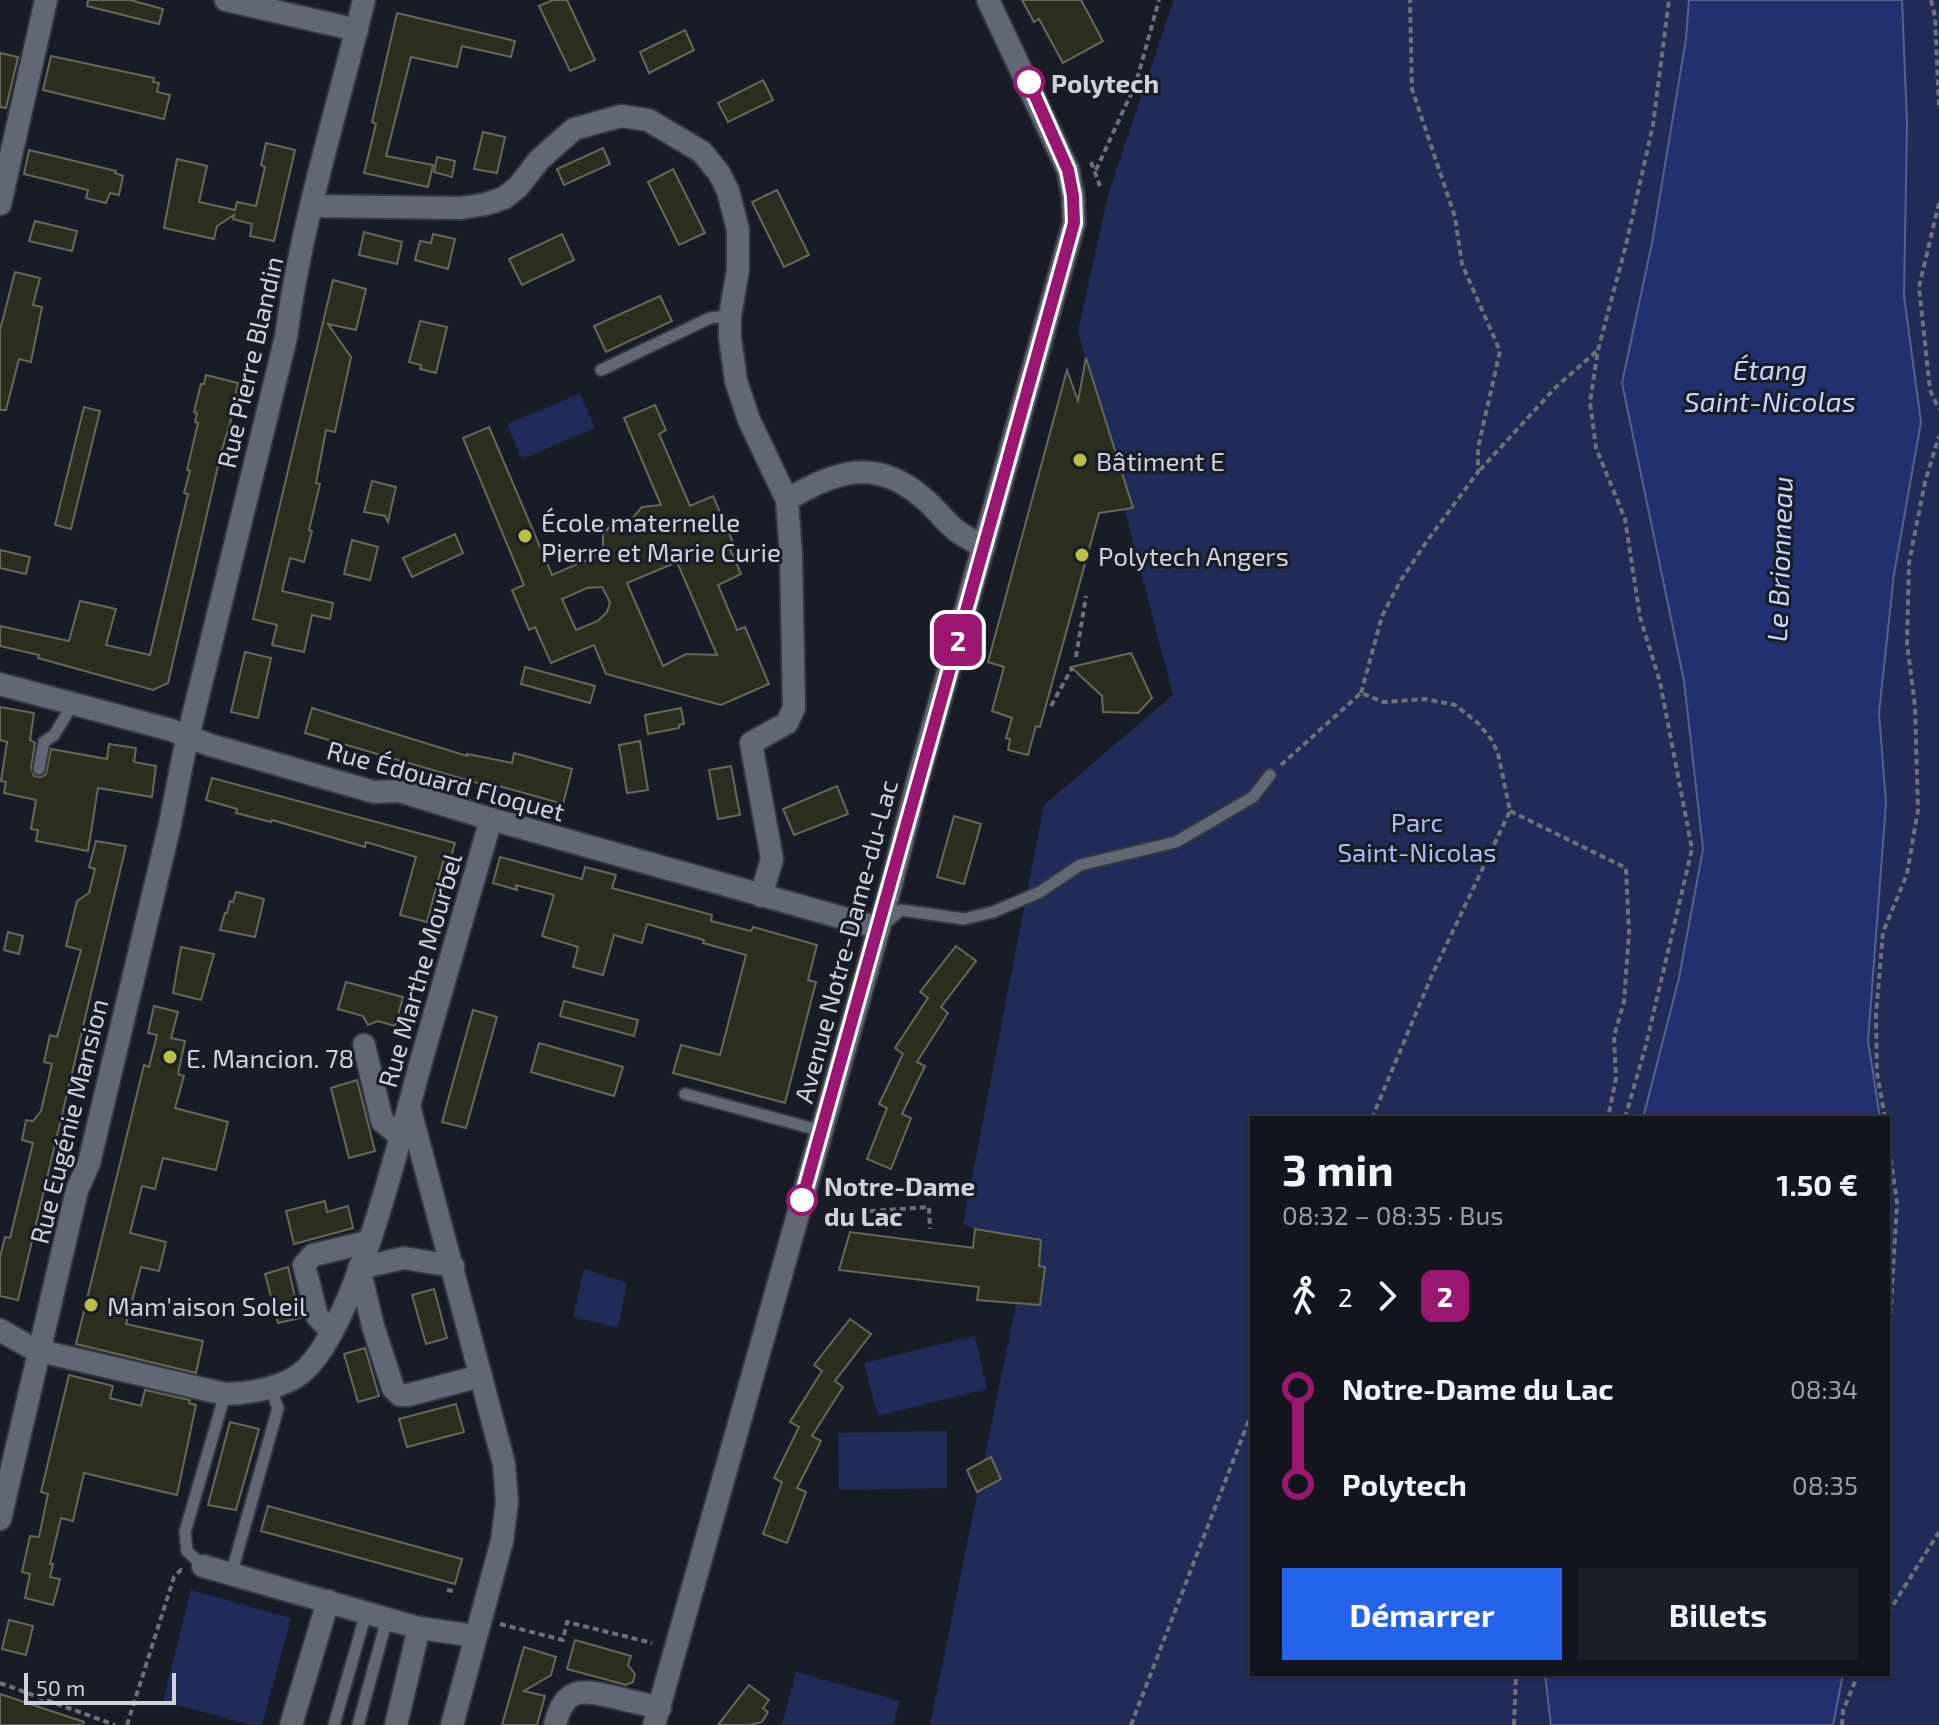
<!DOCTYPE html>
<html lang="fr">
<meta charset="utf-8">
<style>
:root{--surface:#12151d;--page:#1b1e26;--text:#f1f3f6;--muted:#9c9fa4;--line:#31343b;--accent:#2563eb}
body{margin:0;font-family:"Exo 2",sans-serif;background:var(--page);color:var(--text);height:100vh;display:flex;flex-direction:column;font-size:30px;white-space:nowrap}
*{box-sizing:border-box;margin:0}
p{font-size:26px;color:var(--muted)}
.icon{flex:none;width:44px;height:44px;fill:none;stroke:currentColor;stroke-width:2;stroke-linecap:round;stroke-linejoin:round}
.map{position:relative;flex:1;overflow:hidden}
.panel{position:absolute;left:1250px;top:1116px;width:640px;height:560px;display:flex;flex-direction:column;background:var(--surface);border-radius:0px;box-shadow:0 2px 6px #0004,0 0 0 2px var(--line)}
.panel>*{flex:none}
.badge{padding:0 16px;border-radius:12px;font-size:28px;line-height:52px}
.scale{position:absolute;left:24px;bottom:20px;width:152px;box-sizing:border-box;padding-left:8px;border:4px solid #cfd2da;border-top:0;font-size:22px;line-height:28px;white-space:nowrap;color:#cfd2da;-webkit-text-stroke:6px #181c27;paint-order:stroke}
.map>.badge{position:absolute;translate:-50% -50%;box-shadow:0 0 0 4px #fff}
.legs{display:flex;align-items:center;gap:12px;height:88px;padding:0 32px;font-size:26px}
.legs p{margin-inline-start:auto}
.overview{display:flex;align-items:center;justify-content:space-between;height:136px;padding:0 32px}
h1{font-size:44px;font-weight:700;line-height:60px}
.action{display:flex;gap:16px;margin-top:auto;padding:16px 32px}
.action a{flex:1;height:92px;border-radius:0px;background:var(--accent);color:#fff;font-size:32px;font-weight:700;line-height:92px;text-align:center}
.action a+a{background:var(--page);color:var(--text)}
ul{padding:0 32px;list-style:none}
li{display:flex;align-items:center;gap:28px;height:96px;font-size:30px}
li i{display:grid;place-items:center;width:12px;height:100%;margin:0 10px;background:currentColor}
li i::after{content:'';width:20px;height:20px;margin:-10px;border:6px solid;border-radius:50%;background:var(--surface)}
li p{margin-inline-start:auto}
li:first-child i{background:linear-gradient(#0000 50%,currentColor 0)}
li:last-child i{background:linear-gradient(currentColor 50%,#0000 0)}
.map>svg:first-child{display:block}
</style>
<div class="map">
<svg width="1939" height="1725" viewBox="0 0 1939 1725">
<rect width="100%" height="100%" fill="#181c27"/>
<g fill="#202c57">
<polygon points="1174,0 1689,0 1686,38 1652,243 1622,383 1684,681 1703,849 1679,978 1643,1118 1252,1118 1252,1674 1545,1674 1551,1725 930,1725 1027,1251 963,1224 1044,805 1173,695 1078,331 1109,191"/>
<polygon points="1902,0 1939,0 1939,1725 1833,1725 1843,1674 1888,1674 1888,1118 1880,1118 1868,1041 1886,803 1879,713 1894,574 1921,422 1904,296 1907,123"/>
<polygon points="580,394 595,428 522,459 507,424"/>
<polygon points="584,1269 627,1283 618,1328 573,1317"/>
<polygon points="975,1336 987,1389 878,1416 864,1363"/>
<polygon points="947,1431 947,1488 839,1490 838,1433"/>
<polygon points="191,1590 291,1618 262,1725 251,1725 163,1701"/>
<polygon points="796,1672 900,1701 893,1725 782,1725"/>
</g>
<g fill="#22306f" stroke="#56618f" stroke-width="2">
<polygon points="1689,0 1902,0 1907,123 1904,296 1921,422 1894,574 1879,713 1886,803 1868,1041 1880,1118 1643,1118 1679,978 1703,849 1684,681 1622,383 1652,243 1686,39"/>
<polygon points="1545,1674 1843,1674 1833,1725 1551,1725"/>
</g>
<g fill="#2b2d1f" stroke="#676859" stroke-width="2" fill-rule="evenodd">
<polygon points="88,0 130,0 163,9 159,24 87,6"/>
<polygon points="553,0 567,0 595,60 570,71 539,6"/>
<polygon points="1022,0 1081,0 1103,41 1063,63 1039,19 1034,22"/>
<polygon points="397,13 515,41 511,57 462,46 457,67 411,57 386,156 433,165 428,187 364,173 376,124 372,122"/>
<polygon points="685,30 694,50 649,73 640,52"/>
<polygon points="0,53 18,57 6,108 0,107"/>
<polygon points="51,56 154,78 153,82 159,83 157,92 170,95 164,119 43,90"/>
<polygon points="763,80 773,100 728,122 718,103"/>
<polygon points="483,132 505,137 497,173 474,169"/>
<polygon points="266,143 295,150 274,241 250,236 252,224 233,219 234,215 217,226 214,239 164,228 177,159 207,166 199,202 235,210 237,202 256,206 265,167 261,165"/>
<polygon points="603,148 610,164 564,185 557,169"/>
<polygon points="29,150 116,171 115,173 123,176 119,195 110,193 106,203 86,198 88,190 24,174"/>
<polygon points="437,157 455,161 452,177 434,172"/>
<polygon points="673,169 705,233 679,245 648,182"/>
<polygon points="777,190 809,255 784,267 752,202"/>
<polygon points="35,221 77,231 72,251 29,241"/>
<polygon points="364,232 402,242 397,264 359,255"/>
<polygon points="433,234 455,239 448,269 415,260 420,241 431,243"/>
<polygon points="562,234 574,260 522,285 509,259"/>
<polygon points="15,272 40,278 33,305 42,307 31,362 19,359 6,410 0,410 0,330"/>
<polygon points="333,280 366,289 356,330 328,324 351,357 335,432 326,430 316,483 320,484 309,530 312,531 304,562 290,558 282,591 333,603 330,619 312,615 304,652 272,645 277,625 253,619"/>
<polygon points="660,296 672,321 606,352 594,326"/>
<polygon points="420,321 447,327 436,373 420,369 421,365 409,362"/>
<polygon points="1086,358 1133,508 1099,513 1040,727 1036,726 1028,755 1008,750 1010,739 1006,738 1012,718 992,711 1004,667 988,662 1067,370 1078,401"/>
<polygon points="206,375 238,383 236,392 239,393 221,453 168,683 153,690 38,658 39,655 0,646 0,626 69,641 80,601 116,609 106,645 150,655 188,494 184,493 190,471 187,470 198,423 195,422 197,413 194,412 201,384 204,384"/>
<path d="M655,405L666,430L659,434L690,506L713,496L735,547L730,549L741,574L718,585L737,630L745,627L769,684L721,705L606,674L594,645L551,663L535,627L529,630L512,590L524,585L463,438L489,427L552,575L603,553V534L614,522L630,521L642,507L661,505L624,418ZM677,562L717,655L686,654L663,666L627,583ZM602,587L610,602L607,612L598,621L576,630L562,599L587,588Z"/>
<polygon points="84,407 100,411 71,529 55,525"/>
<polygon points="372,481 396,487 388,522 385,516 364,512"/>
<polygon points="455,534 463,553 412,577 403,558"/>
<polygon points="352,540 378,547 370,580 344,574"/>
<polygon points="0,550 30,557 26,574 0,568"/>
<polygon points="245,652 271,658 258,718 231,712"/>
<polygon points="1131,653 1152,698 1138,713 1103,712 1102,696 1071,667"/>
<polygon points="525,667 595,686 590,703 521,684"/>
<polygon points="0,707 34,713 30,740 35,743 31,768 34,776 41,777 46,774 51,749 107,759 109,744 136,748 134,762 156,766 152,797 98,788 88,851 36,841 38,830 31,829 36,800 4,793 6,782 1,781 7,742 0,740"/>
<polygon points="312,708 467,756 467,754 512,763 514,753 572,769 563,804 481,781 481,784 305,733"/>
<polygon points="681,708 684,724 679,725 679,728 648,734 645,715"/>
<polygon points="640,741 648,790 627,793 619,745"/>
<polygon points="731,766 740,815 718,819 709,770"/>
<polygon points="212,778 455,843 449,864 443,862 427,922 400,915 416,857 366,842 365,847 272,820 271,822 236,813 237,809 206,800"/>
<polygon points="837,786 848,814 794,835 783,809"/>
<polygon points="954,816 981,824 964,884 937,877"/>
<polygon points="96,841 126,846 18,1300 0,1296 0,1257 5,1237 10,1238 33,1143 22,1140 26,1120 33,1121 41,1111 52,1064 44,1062 50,1035 57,1037 81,950 66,946 77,901 89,893 95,869 89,867"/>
<polygon points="500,857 582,879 585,867 616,875 612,888 712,915 711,921 751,931 753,927 817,945 808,980 816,982 785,1103 673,1073 681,1045 720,1055 746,955 703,943 704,940 647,924 642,943 614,935 603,975 573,967 578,947 542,936 554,895 516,885 517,890 493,883"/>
<polygon points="236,892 264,899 255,937 220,930 225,913 227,913 230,901 233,902"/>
<polygon points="8,932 23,936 19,954 4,950"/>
<polygon points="956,946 976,961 941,1007 948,1013 917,1062 925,1066 902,1114 911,1118 891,1169 867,1159 887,1108 879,1104 903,1054 895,1048 928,998 920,992"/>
<polygon points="181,947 214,954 201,1000 173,993"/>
<polygon points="346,982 403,997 395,1026 378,1021 368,1025 363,1016 338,1009"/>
<polygon points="564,1001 638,1020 634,1036 560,1016"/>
<polygon points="154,1006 178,1012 171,1038 185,1041 178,1074 184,1076 175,1108 228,1122 216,1170 163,1158 155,1189 142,1186 130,1233 166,1242 159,1271 141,1267 126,1324 203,1341 196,1373 76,1344 144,1065 149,1067 157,1035 148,1033"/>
<polygon points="473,1010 497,1017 466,1128 442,1122"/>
<polygon points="539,1043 623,1067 614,1096 531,1072"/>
<polygon points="357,1080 375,1151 349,1158 331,1088"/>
<polygon points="325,1201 327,1212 348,1206 353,1228 294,1244 286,1211"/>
<polygon points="975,1229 1041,1240 1039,1266 1045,1267 1040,1305 977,1300 979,1287 839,1270 850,1232 973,1248"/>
<polygon points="288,1267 300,1318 278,1323 265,1274"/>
<polygon points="434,1289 447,1338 426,1344 412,1295"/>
<polygon points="850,1319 871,1334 835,1381 843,1387 812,1436 821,1441 797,1488 806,1492 787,1543 763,1534 782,1482 774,1478 799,1427 790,1422 822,1371 814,1365"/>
<polygon points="365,1348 379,1396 358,1402 344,1354"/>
<polygon points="69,1375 113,1386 110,1398 141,1406 145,1390 190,1400 189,1403 196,1405 177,1495 84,1473 73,1521 61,1518 50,1564 53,1564 50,1577 60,1579 53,1605 25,1598 30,1574 22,1572 30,1536 39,1537 48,1494 41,1492"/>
<polygon points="456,1404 464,1432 407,1447 399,1419"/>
<polygon points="230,1422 259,1429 236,1510 208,1505"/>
<polygon points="991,1457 1001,1479 977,1492 967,1470"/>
<polygon points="268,1506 462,1559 455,1584 261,1531"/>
<polygon points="9,1620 33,1626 26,1655 2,1649"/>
<polygon points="575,1640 631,1656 628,1665 635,1674 633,1682 626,1685 567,1669"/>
<polygon points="524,1647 556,1657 551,1675 524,1691 545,1696 537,1725 502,1725"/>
<polygon points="749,1685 769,1700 763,1708 768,1712 762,1722 750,1725 718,1725"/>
<polygon points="0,1694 84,1722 83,1725 0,1725"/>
</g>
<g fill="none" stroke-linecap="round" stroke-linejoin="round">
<g stroke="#353740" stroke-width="15">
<g id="service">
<polyline points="601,370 710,318 730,316"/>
<polyline points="39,769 44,742 54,735 73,704"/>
<polyline points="883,925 901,910 964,919 993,912 1040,892 1080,865 1176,842 1253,797 1270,775"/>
<polyline points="685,1094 822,1131"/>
<polyline points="203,1566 187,1551 185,1532 225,1394"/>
<polyline points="231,1575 278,1408 270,1387"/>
<polyline points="334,1725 366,1613"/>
<polyline points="358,1725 387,1619"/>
</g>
</g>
<g stroke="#353740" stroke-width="26">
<g id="minor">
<polyline points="226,0 357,30"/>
<polyline points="0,204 46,0"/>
<polyline points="312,206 461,208 486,204 504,198 518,187 539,160 574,129 621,116 648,120 702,152 719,173 728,191 738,230 738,269 730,316 730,338 736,381 749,420 787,500 791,555 794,708 787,723 751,743 772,859 761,896"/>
<path d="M787,500C834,471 875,457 922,497C935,507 944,521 957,531C965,537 975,542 984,547"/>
<polyline points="0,684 171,730 207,744 374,792 399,791 491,819 879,928"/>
<polyline points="364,1045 382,1121 400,1136"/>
<polyline points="409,1106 504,1464 507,1502 502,1541 452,1725"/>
<polyline points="453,1266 404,1258 359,1268 373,1326 393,1388 400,1395 408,1395 481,1376"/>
<path d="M0,1330L28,1346L53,1354L225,1394C249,1393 280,1389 300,1374C354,1334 401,1134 420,1065C444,983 468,901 491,819"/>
<polyline points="332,1332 317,1316 304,1265 313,1255 368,1242"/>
<path d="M0,1519L77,1190L89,1163L170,824L184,753L286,337C301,223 337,111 364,0"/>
<polyline points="203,1566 419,1628 396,1725"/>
<polyline points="419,1628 476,1636"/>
<polyline points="291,1725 328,1601"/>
<path d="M555,1725C564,1687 581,1689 614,1697C629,1701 645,1704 660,1708"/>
<polyline points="654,1725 891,885 917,783 1074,223 1073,196 1068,170 988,0"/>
</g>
</g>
<g stroke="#6e717b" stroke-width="4" stroke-dasharray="6 4" stroke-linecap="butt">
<polyline points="1931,0 1935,16 1939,107"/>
<polyline points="1091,162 1100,186"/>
<polyline points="1096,170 1136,83 1159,0"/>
<polyline points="1939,203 1919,287 1930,390 1939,409"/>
<polyline points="1480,470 1556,387 1597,351"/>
<polyline points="1076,657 1086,596"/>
<polyline points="1361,693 1382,616 1401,580 1427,541 1478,472 1478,448 1500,351 1462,264 1455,217 1412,89 1410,0"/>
<polyline points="1051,706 1072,668"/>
<polyline points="1281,765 1361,693 1383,702 1425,699 1455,705 1478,723 1491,739 1498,753 1510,811 1432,975 1372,1118"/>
<polyline points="1510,811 1626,868 1629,933 1624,1002 1614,1036 1616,1078 1608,1118"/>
<polyline points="1625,1118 1646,1045 1692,849 1660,682 1640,617 1625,519 1596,448 1590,402 1598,350 1626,245 1653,125 1669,0"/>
<polyline points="1885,1118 1877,1073 1876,1015 1883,932 1907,874 1918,810 1915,706 1907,643 1909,563 1925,482 1939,436"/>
<polyline points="1888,1139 1897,1203 1888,1356"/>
<polyline points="830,1214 929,1207 930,1229"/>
<polyline points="447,1590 453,1591"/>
<polyline points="1888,1613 1939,1532"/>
<polyline points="500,1624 563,1640 567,1622 652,1643"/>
<polyline points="0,1683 115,1725"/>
<polyline points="127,1725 174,1577 181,1570 184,1572"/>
<polyline points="1131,1725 1252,1412"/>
<polyline points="1514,1725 1516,1674"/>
<polyline points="1842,1725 1843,1711 1858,1674"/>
</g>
<use href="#service" stroke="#626776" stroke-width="11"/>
<use href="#minor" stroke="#626776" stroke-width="22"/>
</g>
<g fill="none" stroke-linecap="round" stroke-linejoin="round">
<g stroke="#fff" stroke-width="18">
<polyline id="line-1" points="802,1200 1074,223 1073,196 1068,170 1029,82"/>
</g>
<use href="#line-1" stroke="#9b1670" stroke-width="12"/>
</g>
<g fill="#fff" stroke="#9b1670" stroke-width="4">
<circle cx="1029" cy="82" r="14"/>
<circle cx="802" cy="1200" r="14"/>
</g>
<g fill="#bac045" stroke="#181c27" stroke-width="3">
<circle cx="1080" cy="460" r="8"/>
<circle cx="525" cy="536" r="8"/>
<circle cx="1082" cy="555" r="8"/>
<circle cx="170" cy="1057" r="8"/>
<circle cx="91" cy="1305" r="8"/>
</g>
<g text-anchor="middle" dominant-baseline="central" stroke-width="6" stroke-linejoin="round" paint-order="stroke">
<g font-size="26" font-weight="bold" fill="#cfd2da" stroke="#181c27" text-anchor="start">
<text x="1051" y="82">Polytech</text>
<text x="824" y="1185">Notre-Dame<tspan x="824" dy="30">du Lac</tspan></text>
</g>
<g font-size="26" fill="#cfd2da" stroke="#181c27">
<text transform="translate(249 362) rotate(-77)">Rue Pierre Blandin</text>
<text transform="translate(446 780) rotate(15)">Rue Édouard Floquet</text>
<text transform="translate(845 941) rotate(-75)">Avenue Notre-Dame-du-Lac</text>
<text transform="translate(419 970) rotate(-74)">Rue Marthe Mourbel</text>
<text transform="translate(68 1121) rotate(-76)">Rue Eugénie Mansion</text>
</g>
<g font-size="26" fill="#cfd2da" stroke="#181c27" text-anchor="start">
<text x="1096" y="460">Bâtiment E</text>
<text x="541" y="521">École maternelle<tspan x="541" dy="30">Pierre et Marie Curie</tspan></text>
<text x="1098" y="555">Polytech Angers</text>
<text x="186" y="1057">E. Mancion. 78</text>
<text x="107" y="1305">Mam'aison Soleil</text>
</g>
<g font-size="26" fill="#aabdf6" stroke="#181c27">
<text x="1417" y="821">Parc<tspan x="1417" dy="30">Saint-Nicolas</tspan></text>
</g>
<g font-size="28" font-style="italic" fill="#c7d5fc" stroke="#181c27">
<text x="1770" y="369">Étang<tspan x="1770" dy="32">Saint-Nicolas</tspan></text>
<text transform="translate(1779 559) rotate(-88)">Le Brionneau</text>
</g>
</g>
</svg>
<div class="scale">50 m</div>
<b class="badge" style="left:958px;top:640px;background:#9b1670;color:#fff">2</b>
<section class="panel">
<div class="overview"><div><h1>3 min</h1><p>08:32 – 08:35 · Bus</p></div><b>1.50 €</b></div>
<div class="legs"><svg class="icon" aria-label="walk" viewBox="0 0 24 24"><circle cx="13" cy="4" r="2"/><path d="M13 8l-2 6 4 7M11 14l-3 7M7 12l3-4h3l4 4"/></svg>2<svg class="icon" aria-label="forward" viewBox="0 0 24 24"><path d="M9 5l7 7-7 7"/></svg><b class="badge" style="background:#9b1670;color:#fff">2</b></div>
<ul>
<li><i style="color:#9b1670"></i><b>Notre-Dame du Lac</b><p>08:34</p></li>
<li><i style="color:#9b1670"></i><b>Polytech</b><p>08:35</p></li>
</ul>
<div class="action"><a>Démarrer</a><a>Billets</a></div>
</section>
</div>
